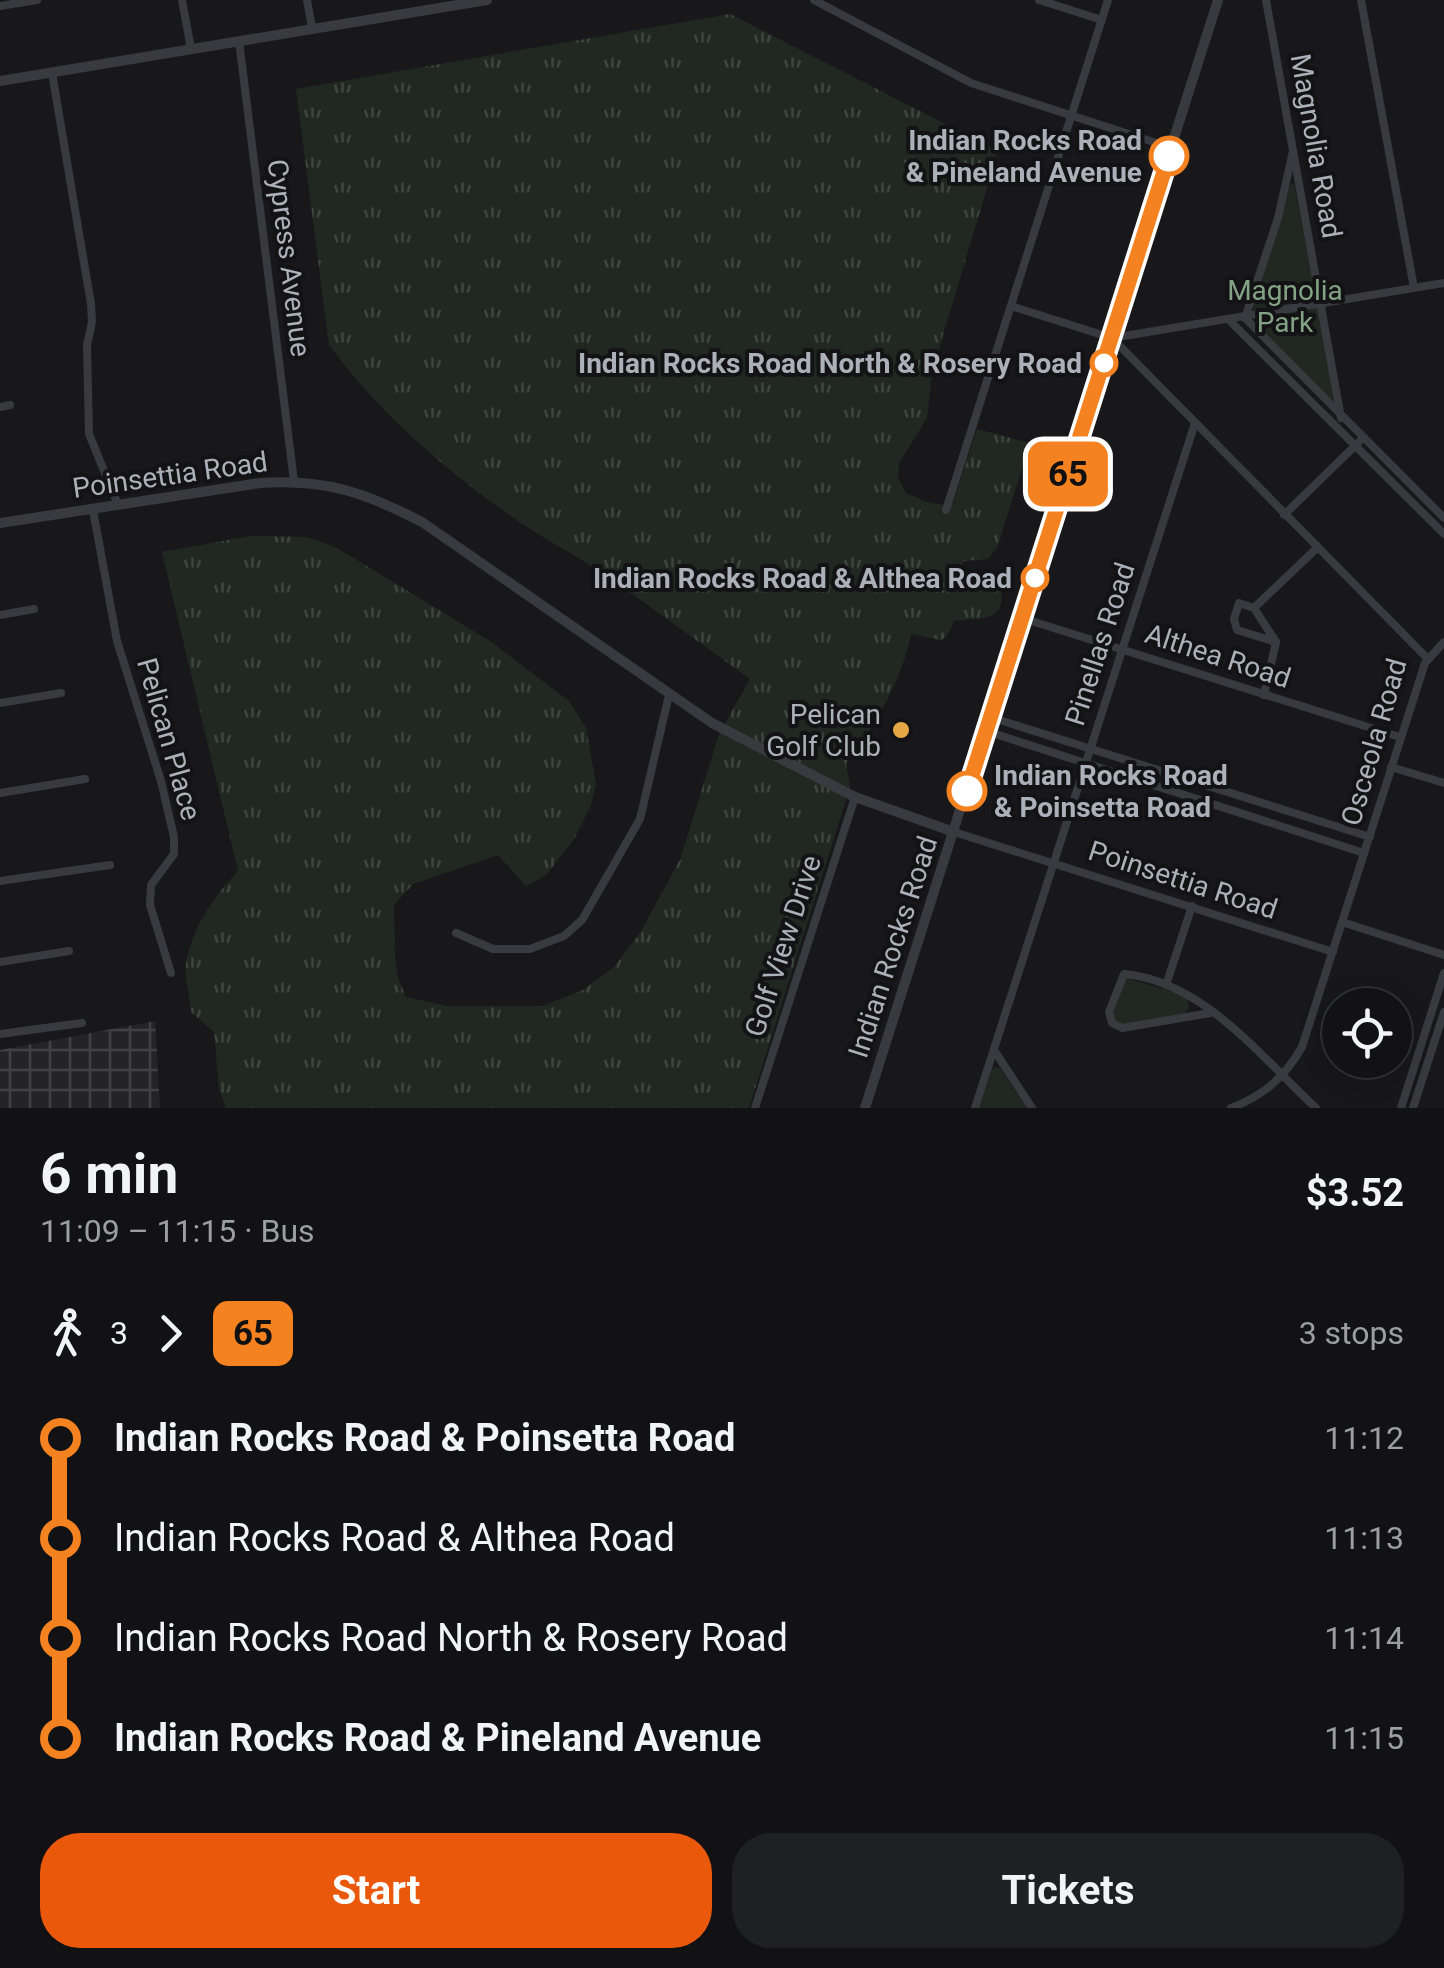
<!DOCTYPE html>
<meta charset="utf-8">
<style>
:root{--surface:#121214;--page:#1f2022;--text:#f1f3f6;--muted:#9c9ea0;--line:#313234;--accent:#ea580c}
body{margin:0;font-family:Roboto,sans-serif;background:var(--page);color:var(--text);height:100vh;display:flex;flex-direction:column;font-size:38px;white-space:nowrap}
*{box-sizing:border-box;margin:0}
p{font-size:32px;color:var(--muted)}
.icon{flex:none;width:55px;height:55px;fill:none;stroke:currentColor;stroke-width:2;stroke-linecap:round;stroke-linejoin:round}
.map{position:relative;height:1108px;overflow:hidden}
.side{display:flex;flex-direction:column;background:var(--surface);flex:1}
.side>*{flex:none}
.badge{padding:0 20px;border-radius:15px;font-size:35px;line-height:65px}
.fabs{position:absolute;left:1322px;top:988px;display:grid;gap:20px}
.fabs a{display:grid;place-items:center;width:90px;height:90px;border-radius:50%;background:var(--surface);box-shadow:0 5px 25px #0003,0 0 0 2px var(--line);font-size:50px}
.map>.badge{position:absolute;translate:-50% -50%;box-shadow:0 0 0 5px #fff}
.legs{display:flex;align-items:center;gap:15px;height:110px;padding:0 40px;font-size:32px}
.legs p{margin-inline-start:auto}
.head{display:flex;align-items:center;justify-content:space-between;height:170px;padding:0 40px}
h1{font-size:55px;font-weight:700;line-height:75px}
.primary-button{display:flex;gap:20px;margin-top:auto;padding:20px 40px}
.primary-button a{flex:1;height:115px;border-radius:40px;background:var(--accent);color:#fff;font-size:40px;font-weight:700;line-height:115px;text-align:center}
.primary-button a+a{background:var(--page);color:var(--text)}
ul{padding:0 40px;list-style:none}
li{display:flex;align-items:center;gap:35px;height:100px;font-size:38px}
li i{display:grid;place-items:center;width:15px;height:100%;margin:0 12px;background:currentColor}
li i::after{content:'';width:25px;height:25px;margin:-12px;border:8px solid;border-radius:50%;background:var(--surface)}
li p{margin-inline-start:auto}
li:first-child i{background:linear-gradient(#0000 50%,currentColor 0)}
li:last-child i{background:linear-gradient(currentColor 50%,#0000 0)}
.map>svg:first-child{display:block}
</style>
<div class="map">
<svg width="1444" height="1108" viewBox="0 0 1444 1108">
<defs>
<pattern id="industrial-grid" width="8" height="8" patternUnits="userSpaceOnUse" patternTransform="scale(2.5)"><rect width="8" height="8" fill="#242427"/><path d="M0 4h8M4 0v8" fill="none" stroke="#414144"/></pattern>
<pattern id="grass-tufts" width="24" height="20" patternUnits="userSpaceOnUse" patternTransform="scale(2.5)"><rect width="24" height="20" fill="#202821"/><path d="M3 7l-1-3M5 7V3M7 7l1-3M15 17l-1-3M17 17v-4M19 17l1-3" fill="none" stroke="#3e453f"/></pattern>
</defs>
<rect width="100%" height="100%" fill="#18181a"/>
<polygon fill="url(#industrial-grid)" points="155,1021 160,1108 0,1108 0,1050"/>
<path fill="url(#grass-tufts)" d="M730,14L998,151L932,372L927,418L899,463L898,478L906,493L927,502L952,506L977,429L1030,443L997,548L988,559L964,561L956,574L975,590L982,586L1000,587C1009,624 976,617 954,621L946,638L940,640L911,634C901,684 875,723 846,764L850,787L749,1108H226L219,1089L214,1032L191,1012C190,997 184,977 186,963C193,926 213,898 238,871L162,552L250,536L307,537L337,548L490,641L569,701L586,728L596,784L591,805L573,841L546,875L526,886L498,855L413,884L394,905L395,959L398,978L406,997L447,1006H542L583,990L614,967L640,933L680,860L719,734L750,679C700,643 650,606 599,571C578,556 555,545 533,531C457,481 383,418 329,345L296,89Z"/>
<g fill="#202821">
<polygon points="1294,183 1335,398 1331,399 1256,324 1253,307 1290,185"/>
<polygon points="1126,978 1181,994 1187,997 1189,1008 1183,1015 1122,1025 1115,1023 1112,1012"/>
<polygon points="993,1067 1000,1068 1027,1108 979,1108"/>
</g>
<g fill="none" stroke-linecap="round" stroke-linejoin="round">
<g stroke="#393a3f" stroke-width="8">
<polyline points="182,0 191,49"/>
<polyline points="307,0 312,28"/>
<polyline points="814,0 971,83 1172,148"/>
<polyline points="1039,0 1102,20"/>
<polyline points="1266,0 1341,418"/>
<polyline points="1361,0 1414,288"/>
<polyline points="0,6 37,0"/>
<polyline points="239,41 294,481"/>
<polyline points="52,73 91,304 92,322 87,345 89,434 118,505"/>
<polyline points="1293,151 1278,218 1245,318 1444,518"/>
<polyline points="1011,306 1112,338 1427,658"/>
<polyline points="1229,320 1444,534"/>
<polyline points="1112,338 1444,283"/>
<polyline points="0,407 10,405"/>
<polyline points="93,510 117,641 161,781 174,837 174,854 151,885 150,905 171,973"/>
<polyline points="946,510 1108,0"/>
<polyline points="1284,515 1363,438"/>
<polygon points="1239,603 1254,608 1276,642 1237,630 1234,619"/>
<polyline points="1254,608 1318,547"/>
<polyline points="0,615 34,609"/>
<polyline points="1022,618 1400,737"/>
<polyline points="1264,695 1276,642"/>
<polyline points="0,703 61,693"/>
<polyline points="990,717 1370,837"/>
<polyline points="986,731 1364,853"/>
<polyline points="1391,767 1444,783"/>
<polyline points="0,793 85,779"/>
<polyline points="954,832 1333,952"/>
<polyline points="0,881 110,865"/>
<polyline points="1342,922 1444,955"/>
<polyline points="456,933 493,949 530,949 564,936 582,920 640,819 669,695"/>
<polyline points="0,962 69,951"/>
<polyline points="1166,985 1192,906"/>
<path d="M1210,1013L1122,1028L1112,1023L1109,1012L1124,974C1203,981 1261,1057 1316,1108"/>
<polyline points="0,1034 82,1023"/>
<polyline points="994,1050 1032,1108"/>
<polyline points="755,1108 855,797"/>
<polyline points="975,1108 1195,423"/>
<path d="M1231,1108C1263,1096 1285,1077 1302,1047L1425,663L1444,642"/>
<polyline points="1401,1108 1444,973"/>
<polyline points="1413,1108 1444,1012"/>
</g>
<g stroke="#393a3f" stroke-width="10">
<polyline points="0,81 487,0"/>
<path d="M0,523L260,483C326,479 364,492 422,522L712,723L855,797L954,832"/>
<polyline points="865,1108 1218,0"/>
</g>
</g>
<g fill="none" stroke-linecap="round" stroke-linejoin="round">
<g stroke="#fff" stroke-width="22">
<polyline id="line-1" points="967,791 1169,156"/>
</g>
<use href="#line-1" stroke="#f58220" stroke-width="15"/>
</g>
<g fill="#fff" stroke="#f58220" stroke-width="5">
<circle cx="1169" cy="156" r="18"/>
<circle cx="1104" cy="363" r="12"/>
<circle cx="1035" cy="578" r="12"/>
<circle cx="967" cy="791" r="18"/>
</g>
<circle fill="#e4a746" stroke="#131315" stroke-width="4" cx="901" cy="730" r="10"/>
<g text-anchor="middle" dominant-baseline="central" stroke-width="8" stroke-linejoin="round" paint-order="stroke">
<g font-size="28" font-weight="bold" fill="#abb0b9" stroke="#131315" text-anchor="end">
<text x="1142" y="140">Indian Rocks Road<tspan x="1142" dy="32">&amp; Pineland Avenue</tspan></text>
<text x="1082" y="363">Indian Rocks Road North &amp; Rosery Road</text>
<text x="1012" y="578">Indian Rocks Road &amp; Althea Road</text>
<text x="994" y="775" text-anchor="start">Indian Rocks Road<tspan x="994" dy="32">&amp; Poinsetta Road</tspan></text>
</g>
<g font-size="28" fill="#abb0b9" stroke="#131315">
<text transform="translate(1316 146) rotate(80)">Magnolia Road</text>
<text transform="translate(289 258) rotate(83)">Cypress Avenue</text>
<text transform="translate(170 475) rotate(-8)">Poinsettia Road</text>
<text transform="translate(1100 644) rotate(-72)">Pinellas Road</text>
<text transform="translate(1218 656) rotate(18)">Althea Road</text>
<text transform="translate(169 739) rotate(74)">Pelican Place</text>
<text transform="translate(1374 742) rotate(-74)">Osceola Road</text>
<text transform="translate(1183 880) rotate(18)">Poinsettia Road</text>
<text transform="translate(783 946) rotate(-72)">Golf View Drive</text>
<text transform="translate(893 947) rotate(-72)">Indian Rocks Road</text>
</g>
<g font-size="28" fill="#84a284" stroke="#131315">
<text x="1285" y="290">Magnolia<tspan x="1285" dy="32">Park</tspan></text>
</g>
<g font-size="28" fill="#abb0b9" stroke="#131315" text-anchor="end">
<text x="881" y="714">Pelican<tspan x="881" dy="32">Golf Club</tspan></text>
</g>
</g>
</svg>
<div class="fabs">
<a><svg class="icon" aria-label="locate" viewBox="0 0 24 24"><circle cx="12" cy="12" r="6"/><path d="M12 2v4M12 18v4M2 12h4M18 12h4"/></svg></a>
</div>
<b class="badge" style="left:1068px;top:474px;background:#f58220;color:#111">65</b>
</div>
<section class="side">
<div class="head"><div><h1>6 min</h1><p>11:09 – 11:15 · Bus</p></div><b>$3.52</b></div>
<div class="legs"><svg class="icon" aria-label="walk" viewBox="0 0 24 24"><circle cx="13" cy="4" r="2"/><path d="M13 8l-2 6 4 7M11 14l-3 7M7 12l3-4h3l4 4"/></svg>3<svg class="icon" aria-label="forward" viewBox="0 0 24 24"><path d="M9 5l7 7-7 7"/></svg><b class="badge" style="background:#f58220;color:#111">65</b><p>3 stops</p></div>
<ul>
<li><i style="color:#f58220"></i><b>Indian Rocks Road &amp; Poinsetta Road</b><p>11:12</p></li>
<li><i style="color:#f58220"></i><span>Indian Rocks Road &amp; Althea Road</span><p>11:13</p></li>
<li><i style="color:#f58220"></i><span>Indian Rocks Road North &amp; Rosery Road</span><p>11:14</p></li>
<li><i style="color:#f58220"></i><b>Indian Rocks Road &amp; Pineland Avenue</b><p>11:15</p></li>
</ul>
<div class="primary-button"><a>Start</a><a>Tickets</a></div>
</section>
